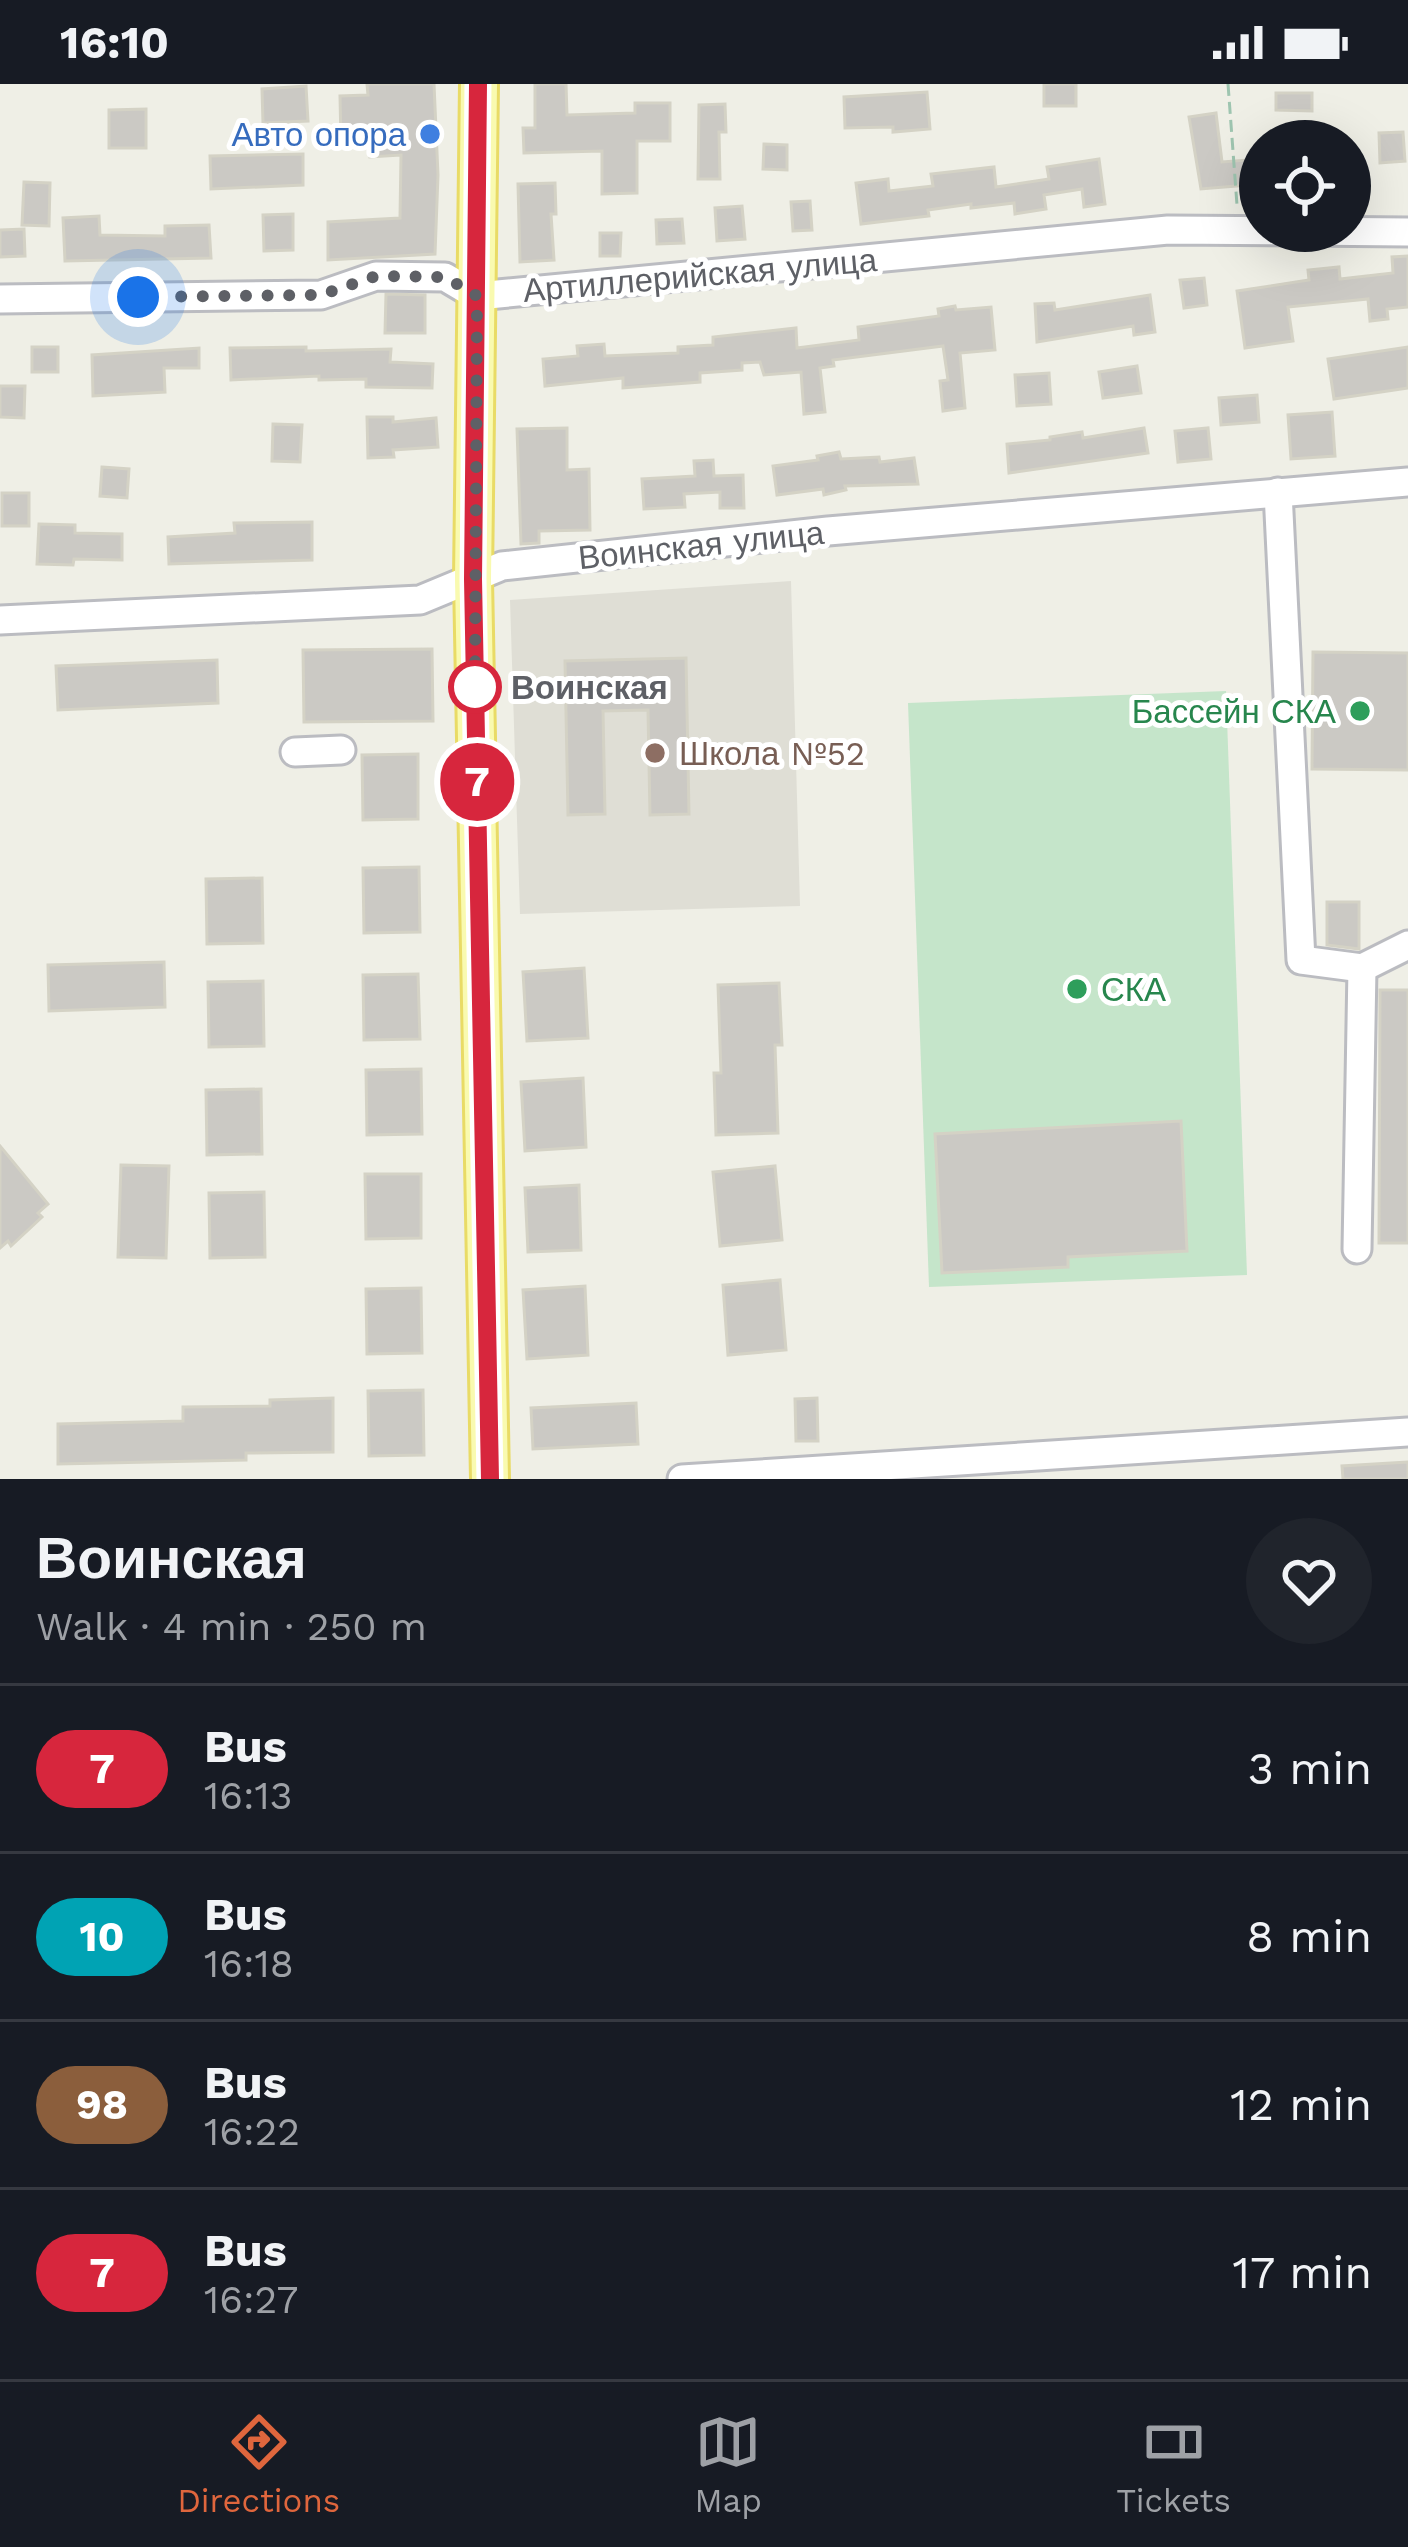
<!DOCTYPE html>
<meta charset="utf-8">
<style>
:root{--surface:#171b24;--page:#20242c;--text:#f1f3f6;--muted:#9ea1a6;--line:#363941;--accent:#df663d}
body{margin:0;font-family:"Work Sans",sans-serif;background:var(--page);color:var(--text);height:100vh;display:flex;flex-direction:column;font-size:45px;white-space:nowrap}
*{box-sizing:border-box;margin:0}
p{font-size:39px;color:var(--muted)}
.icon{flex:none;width:66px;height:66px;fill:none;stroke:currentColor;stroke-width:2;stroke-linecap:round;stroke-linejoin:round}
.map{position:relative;height:1395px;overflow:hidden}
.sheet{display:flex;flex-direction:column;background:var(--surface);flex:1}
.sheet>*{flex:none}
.badge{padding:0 24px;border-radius:39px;font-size:42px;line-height:78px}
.fabs{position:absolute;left:1239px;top:36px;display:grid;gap:24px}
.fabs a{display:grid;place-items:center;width:132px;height:132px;border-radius:50%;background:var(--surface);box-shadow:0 12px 48px #0002;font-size:60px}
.you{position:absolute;width:60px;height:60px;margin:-30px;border:9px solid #fff;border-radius:50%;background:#1a73e8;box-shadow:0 0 0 18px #1a73e833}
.map>.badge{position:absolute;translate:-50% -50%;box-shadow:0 0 0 6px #fff}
.round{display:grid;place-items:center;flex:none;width:126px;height:126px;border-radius:63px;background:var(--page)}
.overview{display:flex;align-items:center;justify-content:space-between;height:204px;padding:0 36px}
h1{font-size:57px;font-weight:800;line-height:90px}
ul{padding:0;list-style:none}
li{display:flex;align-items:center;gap:36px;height:168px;padding:0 36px;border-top:3px solid var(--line)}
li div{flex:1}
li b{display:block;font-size:45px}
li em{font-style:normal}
li .badge{min-width:132px;font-weight:700;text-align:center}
.status{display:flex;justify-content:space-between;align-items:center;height:84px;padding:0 60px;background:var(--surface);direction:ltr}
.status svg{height:33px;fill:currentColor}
.tab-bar{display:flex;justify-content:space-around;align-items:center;height:168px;border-top:3px solid var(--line);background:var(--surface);font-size:33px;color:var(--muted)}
.tab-bar a{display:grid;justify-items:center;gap:6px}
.tab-bar .on{color:var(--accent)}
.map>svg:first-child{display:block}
</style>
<div class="status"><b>16:10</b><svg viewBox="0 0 49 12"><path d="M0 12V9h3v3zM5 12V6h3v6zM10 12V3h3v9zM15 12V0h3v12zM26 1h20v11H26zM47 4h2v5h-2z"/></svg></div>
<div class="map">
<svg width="1408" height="1395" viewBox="0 0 1408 1395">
<rect width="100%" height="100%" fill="#efefe6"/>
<polygon fill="#dfded5" points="791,497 800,822 520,830 510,516"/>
<polygon fill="#c5e5ca" points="1226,607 1247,1191 929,1203 908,619"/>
<g fill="#cbc9c4" stroke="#d4d2c5" stroke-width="3">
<polygon points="367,0 434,0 438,91 435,170 328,176 328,138 400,134 401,71 370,73 370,56 341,57 340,12 368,11"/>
<polygon points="535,0 566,0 567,31 635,29 635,19 670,19 670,57 637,57 637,109 602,110 602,67 524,69 523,44 535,44"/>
<rect x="1044" y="0" width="32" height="22"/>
<polygon points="306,2 308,37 263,39 262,5"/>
<polygon points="927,8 930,45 893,48 893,43 845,44 844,13"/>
<polygon points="1276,9 1312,9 1312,27 1276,26"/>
<polygon points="725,20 726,48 719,48 720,95 698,95 699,21"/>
<polygon points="146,25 146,64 109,64 109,26"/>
<polygon points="1216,29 1222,78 1260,75 1260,100 1201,105 1189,33"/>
<polygon points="1403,48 1405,77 1380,79 1379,49"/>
<polygon points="764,60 787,61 787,86 763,85"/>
<polygon points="303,70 303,101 211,105 210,72"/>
<polygon points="1099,75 1105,120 1084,123 1082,105 1044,111 1046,125 1015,130 1014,119 971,124 971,120 928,126 929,132 861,140 856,99 888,95 889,107 933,102 931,90 994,83 996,103 1049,95 1047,83"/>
<polygon points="24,98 50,99 49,142 22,141"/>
<polygon points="555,99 556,130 551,130 554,176 520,178 518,100"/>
<polygon points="810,117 812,146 793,147 791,118"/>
<polygon points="742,122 745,155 717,157 715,124"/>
<polygon points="293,130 293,166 264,167 263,131"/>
<polygon points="99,132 100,151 165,152 165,142 209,141 211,174 65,177 63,134"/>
<polygon points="682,135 684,159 657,160 656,136"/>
<polygon points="24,145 25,172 0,173 0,146"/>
<polygon points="600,149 621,149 620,172 600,172"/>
<polygon points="1408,172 1408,223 1387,225 1388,235 1370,237 1368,215 1288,223 1293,257 1245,264 1237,207 1309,196 1308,186 1339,183 1340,195 1393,189 1392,173"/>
<polygon points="1204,194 1207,221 1184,224 1180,196"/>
<polygon points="386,210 425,211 425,249 385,249"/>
<polygon points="1150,211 1155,248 1134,251 1133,242 1037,258 1035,220 1054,219 1055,226"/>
<polygon points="955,222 956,226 991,223 995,266 960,269 965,324 943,327 940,297 948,296 943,262 833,276 834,282 820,284 825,328 804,330 801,288 764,291 760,278 742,279 742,286 700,289 700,298 623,304 623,294 545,302 543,275 578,272 577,262 604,260 605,272 678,269 678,263 713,261 713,253 796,244 797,264 859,256 858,243 939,232 938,225"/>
<rect x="32" y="263" width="26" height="25"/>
<polygon points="306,263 306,267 391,265 390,278 433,280 432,304 366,303 366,295 319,296 319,292 231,296 230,264"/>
<polygon points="1408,263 1408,304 1334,315 1328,275"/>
<polygon points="199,264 199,284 164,284 165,308 93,312 92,271"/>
<polygon points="1137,282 1141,309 1103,314 1099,288"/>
<polygon points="1049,289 1051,320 1017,322 1015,291"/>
<polygon points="0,302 25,302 24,334 0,333"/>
<polygon points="1257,311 1259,338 1221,341 1219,314"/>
<polygon points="1332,328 1335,372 1291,375 1288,331"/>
<polygon points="367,333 393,333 393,338 436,334 438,363 393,366 394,373 368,374"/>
<polygon points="273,340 302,341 300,378 272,377"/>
<polygon points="567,344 567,386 589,385 590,446 539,447 539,459 521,460 517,345"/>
<polygon points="1144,344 1148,369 1009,389 1007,360 1050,356 1050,353 1082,348 1083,354"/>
<polygon points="1208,344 1211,375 1178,378 1175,347"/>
<polygon points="839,368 841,375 879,373 880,378 914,374 918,400 845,402 846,406 824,411 823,405 777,411 773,382 818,376 817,372"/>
<polygon points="713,376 714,392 743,391 744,424 720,424 720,408 684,410 685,423 644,425 642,395 695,392 694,377"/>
<polygon points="102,383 129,385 127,414 100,412"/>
<rect x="2" y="409" width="27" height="33"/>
<polygon points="312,438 312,476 169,480 168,453 235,449 234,439"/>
<polygon points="39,440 75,441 75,449 122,450 122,476 74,475 73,481 37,480"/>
<polygon points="432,565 433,637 304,638 303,566"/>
<polygon points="1313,568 1408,569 1408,686 1312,685"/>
<polygon points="686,574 689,730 650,731 648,626 603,627 605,730 568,731 565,577"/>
<polygon points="217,576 218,619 58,626 56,582"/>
<polygon points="418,670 418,735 363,736 362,671"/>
<polygon points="419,783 420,848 364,849 363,784"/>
<polygon points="262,794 263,859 207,860 206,795"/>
<polygon points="1327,818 1359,818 1359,865 1327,861"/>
<polygon points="164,878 165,923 49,927 48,881"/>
<polygon points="584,884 588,954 527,957 523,888"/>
<polygon points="418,890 420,955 364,956 363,891"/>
<polygon points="263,897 264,962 209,963 208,898"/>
<polygon points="779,899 782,961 775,961 778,1049 716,1051 714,989 721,989 718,901"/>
<polygon points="1380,906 1408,906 1408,1159 1379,1159"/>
<polygon points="421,985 422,1050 367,1051 366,986"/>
<polygon points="583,994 586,1063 525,1067 521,998"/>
<polygon points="261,1005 262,1070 207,1071 206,1006"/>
<polygon points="1181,1037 1187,1167 1068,1173 1068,1183 942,1189 935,1050"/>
<polygon points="0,1062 48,1120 38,1129 42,1133 11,1162 8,1157 0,1164"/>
<polygon points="121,1081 169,1082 166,1174 118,1173"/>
<polygon points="775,1082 782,1156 720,1162 713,1088"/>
<polygon points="365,1090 421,1090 421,1154 366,1155"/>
<polygon points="579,1101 581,1166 528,1168 525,1104"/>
<polygon points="264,1108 265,1173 210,1174 209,1109"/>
<polygon points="780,1196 786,1266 728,1271 723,1201"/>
<polygon points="585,1202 588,1271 527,1275 523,1206"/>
<polygon points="421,1204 422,1269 367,1270 366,1205"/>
<polygon points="423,1306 424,1371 369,1372 368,1307"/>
<polygon points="333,1314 333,1368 246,1369 246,1376 58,1380 58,1340 183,1337 183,1323 270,1322 270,1316"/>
<polygon points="817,1314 818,1357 796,1357 795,1315"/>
<polygon points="636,1319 638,1360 533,1365 531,1324"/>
<polygon points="1408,1378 1408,1395 1343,1395 1342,1382"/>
</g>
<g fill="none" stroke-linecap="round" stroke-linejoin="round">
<g stroke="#bbbcc1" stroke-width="33">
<g id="minor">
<polyline points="0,215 321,211 376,192 445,193 477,212 1168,146 1408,148"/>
<polyline points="1278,408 1301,876 1362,884 1408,861"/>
<polyline points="0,536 420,516 502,482 828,447 1408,398"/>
<polyline points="295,668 341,666"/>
<polyline points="1357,1165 1362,884"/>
<polyline points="682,1395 1408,1348"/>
</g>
</g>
<g stroke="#e9db66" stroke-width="42">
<polyline id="major" points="479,0 473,495 490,1395"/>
</g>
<polyline stroke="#9ec5b0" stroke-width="3" stroke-dasharray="12 6" stroke-linecap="butt" points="1228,0 1237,121"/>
<use href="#minor" stroke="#fff" stroke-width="27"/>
<use href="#major" stroke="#f9fab0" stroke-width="36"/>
</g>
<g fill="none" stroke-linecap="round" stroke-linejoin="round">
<g stroke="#fff" stroke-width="27">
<polyline id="line" points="478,0 473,495 490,1395"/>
</g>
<use href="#line" stroke="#d7263d" stroke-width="18"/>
<polyline stroke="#5e6066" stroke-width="12" stroke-dasharray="0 21.6" points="138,213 321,211 376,192 445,193 477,212 475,603"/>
</g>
<circle fill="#3f7fe0" stroke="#fff" stroke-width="4.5" cx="430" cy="50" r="12"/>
<circle fill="#fff" stroke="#d7263d" stroke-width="6" cx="475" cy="603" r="24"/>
<g fill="#2e9e5b" stroke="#fff" stroke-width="4.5">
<circle cx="1360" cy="627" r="12"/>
<circle cx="1077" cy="905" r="12"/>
</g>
<circle fill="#8d6e63" stroke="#fff" stroke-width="4.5" cx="655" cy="669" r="12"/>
<g text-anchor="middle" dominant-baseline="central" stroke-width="10" stroke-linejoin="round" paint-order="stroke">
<g font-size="33" fill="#366cbe" stroke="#fff" text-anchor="end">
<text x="406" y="50">Авто опора</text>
</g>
<g font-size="33" fill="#5e6066" stroke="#fff">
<text transform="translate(700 191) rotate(-5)">Артиллерийская улица</text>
<text transform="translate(701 461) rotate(-6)">Воинская улица</text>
</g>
<g font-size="33" font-weight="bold" fill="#5e6066" stroke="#fff" text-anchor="start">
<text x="511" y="603">Воинская</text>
</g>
<g font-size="33" fill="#27864d" stroke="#fff" text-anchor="end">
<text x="1336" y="627">Бассейн СКА</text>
<text x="1101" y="905" text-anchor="start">СКА</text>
</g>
<g font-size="33" fill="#785e54" stroke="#fff" text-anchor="start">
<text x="679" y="669">Школа №52</text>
</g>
</g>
</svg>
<div class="fabs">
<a><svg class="icon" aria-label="locate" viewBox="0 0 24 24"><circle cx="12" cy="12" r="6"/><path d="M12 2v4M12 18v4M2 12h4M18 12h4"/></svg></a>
</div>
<div class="you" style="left:138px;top:213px"></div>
<b class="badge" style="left:477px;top:698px;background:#d7263d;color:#fff">7</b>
</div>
<section class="sheet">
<div class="overview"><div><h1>Воинская</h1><p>Walk · 4 min · 250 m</p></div><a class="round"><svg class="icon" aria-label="heart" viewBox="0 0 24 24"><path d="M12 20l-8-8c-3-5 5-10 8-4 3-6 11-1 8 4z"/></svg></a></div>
<ul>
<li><span class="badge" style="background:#d7263d;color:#fff">7</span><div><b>Bus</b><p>16:13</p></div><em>3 min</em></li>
<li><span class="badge" style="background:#00a3b4;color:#fff">10</span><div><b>Bus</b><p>16:18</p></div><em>8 min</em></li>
<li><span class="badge" style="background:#8b5e3c;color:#fff">98</span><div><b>Bus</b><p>16:22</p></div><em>12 min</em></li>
<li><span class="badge" style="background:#d7263d;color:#fff">7</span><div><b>Bus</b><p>16:27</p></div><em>17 min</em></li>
</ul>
</section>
<nav class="tab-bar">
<a class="on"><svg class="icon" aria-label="directions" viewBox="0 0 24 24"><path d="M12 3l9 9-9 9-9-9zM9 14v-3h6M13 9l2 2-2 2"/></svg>Directions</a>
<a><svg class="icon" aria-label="map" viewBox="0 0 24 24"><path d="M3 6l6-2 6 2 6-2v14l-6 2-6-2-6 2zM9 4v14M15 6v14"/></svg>Map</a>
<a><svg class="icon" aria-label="tickets" viewBox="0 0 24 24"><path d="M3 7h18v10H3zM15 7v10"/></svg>Tickets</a>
</nav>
